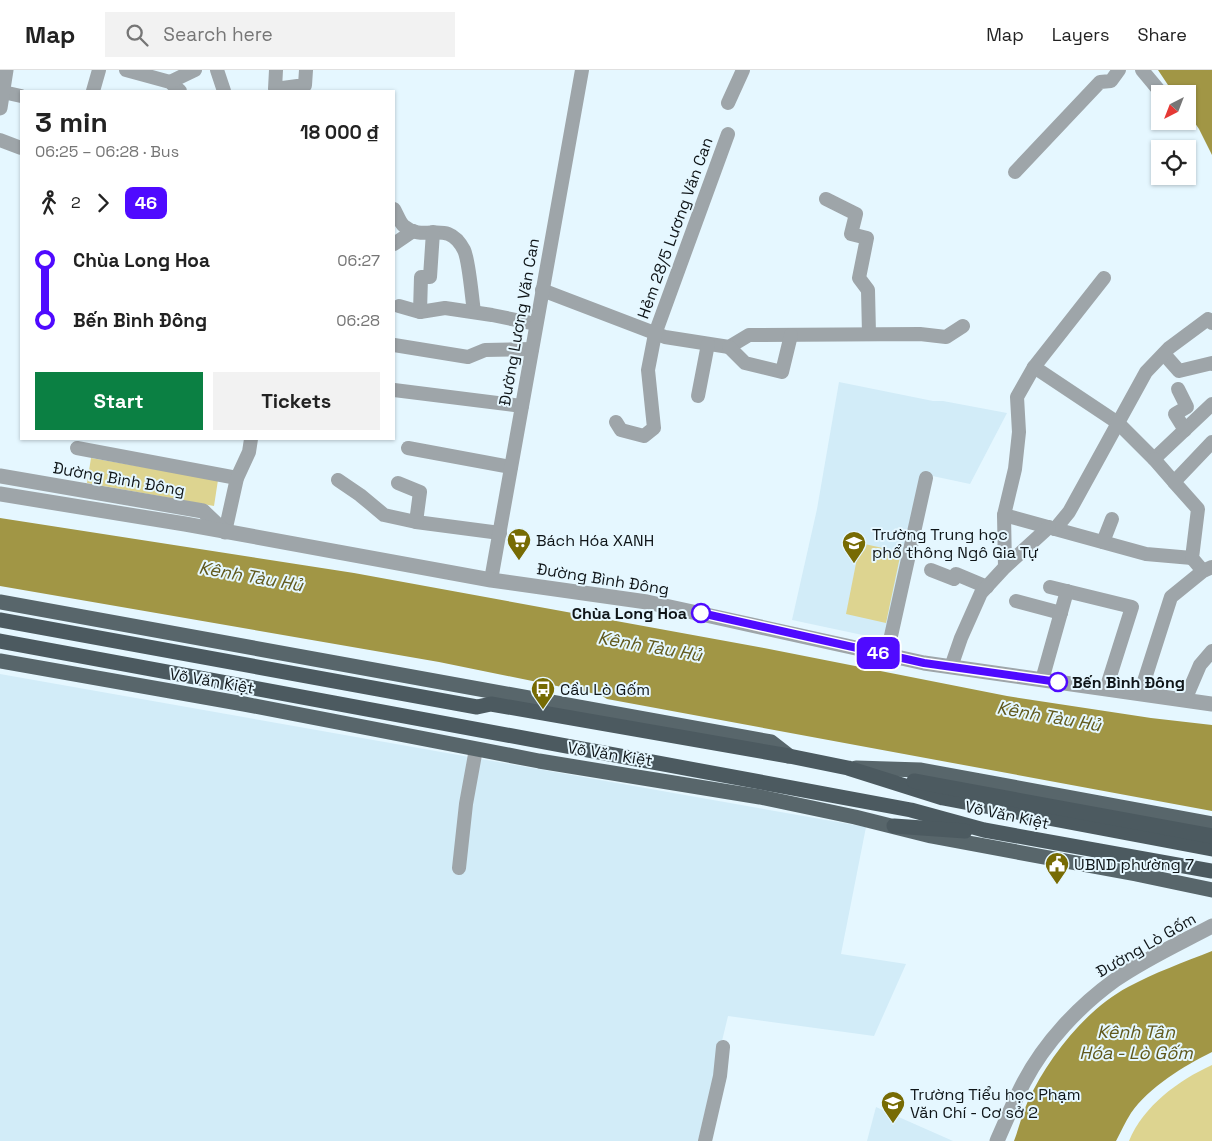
<!DOCTYPE html>
<meta charset="utf-8">
<style>
:root{--surface:#fff;--page:#f2f2f2;--text:#222;--muted:#767676;--line:#e0e0e0;--accent:#0b8043}
body{margin:0;font-family:"Space Grotesk",sans-serif;background:var(--page);color:var(--text);height:100vh;display:flex;flex-direction:column;font-size:19px;white-space:nowrap}
*{box-sizing:border-box;margin:0}
p{font-size:16px;color:var(--muted)}
.icon{flex:none;width:28px;height:28px;fill:none;stroke:currentColor;stroke-width:2;stroke-linecap:round;stroke-linejoin:round}
.map{position:relative;flex:1;overflow:hidden}
.drawer{position:absolute;left:20px;top:20px;width:375px;height:350px;display:flex;flex-direction:column;background:var(--surface);border-radius:0px;box-shadow:0 1px 4px #0004}
.drawer>*{flex:none}
.badge{padding:0 10px;border-radius:8px;font-size:18px;line-height:32px}
.needle{width:32px;rotate:222deg}
.tools{position:absolute;left:1151px;top:15px;display:grid;gap:10px}
.tools a{display:grid;place-items:center;width:45px;height:45px;border-radius:0px;background:var(--surface);box-shadow:0 1px 4px #0004;font-size:25px}
.map>.badge{position:absolute;translate:-50% -50%;box-shadow:0 0 0 2px #fff}
.legs{display:flex;align-items:center;gap:8px;height:55px;padding:0 15px;font-size:16px}
.legs p{margin-inline-start:auto}
.head{display:flex;align-items:center;justify-content:space-between;height:85px;padding:0 15px}
h1{font-size:28px;font-weight:700;line-height:38px}
.button{display:flex;gap:10px;margin-top:auto;padding:10px 15px}
.button a{flex:1;height:58px;border-radius:0px;background:var(--accent);color:#fff;font-size:20px;font-weight:700;line-height:58px;text-align:center}
.button a+a{background:var(--page);color:var(--text)}
ul{padding:0 15px;list-style:none}
li{display:flex;align-items:center;gap:18px;height:60px;font-size:19px}
li i{display:grid;place-items:center;width:8px;height:100%;margin:0 6px;background:currentColor}
li i::after{content:'';width:12px;height:12px;margin:-6px;border:4px solid;border-radius:50%;background:var(--surface)}
li p{margin-inline-start:auto}
li:first-child i{background:linear-gradient(#0000 50%,currentColor 0)}
li:last-child i{background:linear-gradient(currentColor 50%,#0000 0)}
header{display:flex;align-items:center;gap:30px;box-sizing:border-box;height:70px;padding:0 25px;background:var(--surface);border-bottom:1px solid var(--line)}
header strong{font-size:24px}
nav{display:flex;gap:28px;margin-inline-start:auto;font-size:18px}
.search{width:350px;height:45px;background:var(--page);display:flex;align-items:center;gap:12px;box-sizing:border-box;padding:0 18px;border-radius:0px;color:var(--muted);font-size:19px}
.map>svg:first-child{display:block}
</style>
<header>
<strong>Map</strong>
<div class="search"><svg class="icon" aria-label="search" viewBox="0 0 24 24"><circle cx="10" cy="10" r="6"/><path d="M15 15l6 6"/></svg>Search here</div>
<nav><a>Map</a><a>Layers</a><a>Share</a></nav>
</header>
<div class="map">
<svg width="1212" height="1071" viewBox="0 0 1212 1071">
<rect width="100%" height="100%" fill="#e5f7ff"/>
<g fill="#d2ecf8">
<polygon points="839,312 933,331 943,331 1007,343 970,414 923,404 886,570 792,550 817,439"/>
<polygon points="0,604 866,757 841,884 906,894 874,966 728,946 698,1071 0,1071"/>
<polygon points="876,1037 953,1071 867,1071"/>
</g>
<g fill="#ddd490">
<polygon points="91,388 218,410 214,436 87,413"/>
<polygon points="860,473 901,482 886,553 846,544"/>
<path d="M1212,995V1071H1129C1143,1036 1179,1010 1212,995Z"/>
</g>
<g fill="#a19645">
<polygon points="1158,0 1212,0 1212,85 1199,59 1188,43 1188,24 1174,24"/>
<polygon points="0,448 354,503 764,578 1007,626 1151,648 1212,655 1212,741 607,629 601,625 439,592 0,516"/>
<path d="M1212,881V982C1184,996 1149,1017 1131,1043C1125,1052 1121,1062 1116,1071H1014C1019,1058 1022,1044 1028,1031C1048,988 1085,940 1128,917C1154,903 1184,892 1212,881Z"/>
</g>
<g fill="none" stroke-linecap="round" stroke-linejoin="round">
<g stroke="#9ea5a9" stroke-width="14">
<polyline points="126,0 170,12 180,21"/>
<polyline points="217,0 224,21"/>
<polyline points="276,0 275,19 305,15 306,0"/>
<polyline points="1142,0 1162,24"/>
<polyline points="170,12 195,0"/>
<polyline points="93,21 99,0"/>
<polyline points="3,22 21,26"/>
<polyline points="728,33 743,0"/>
<polyline points="0,70 21,78"/>
<polyline points="1015,102 1100,12 1111,11 1119,0"/>
<polyline points="826,129 856,144 851,164 867,168 859,208 868,220 869,264"/>
<path d="M394,139C397,144 400,153 404,156C425,174 447,147 464,180C469,190 472,229 474,242"/>
<polyline points="394,174 413,161"/>
<polyline points="542,220 665,267 729,277 749,265 920,264 946,267 963,256"/>
<polyline points="399,236 420,242 445,238 492,245 536,254"/>
<polyline points="420,242 421,207 430,207 433,162"/>
<polyline points="394,275 468,287 485,280 532,279"/>
<polyline points="729,277 745,293 782,302 791,265"/>
<polyline points="1164,284 1179,301 1212,293 1212,294"/>
<polyline points="1034,297 1118,353 1154,389 1212,334"/>
<polyline points="1178,319 1187,337 1175,344 1185,360"/>
<polyline points="394,320 522,336"/>
<polyline points="698,326 708,274"/>
<polyline points="616,352 621,360 644,366 654,358 648,300 655,264 728,64"/>
<polyline points="77,378 237,408"/>
<polyline points="408,378 511,397"/>
<polyline points="1154,389 1174,412"/>
<polyline points="338,410 360,425 384,445 416,452 500,463"/>
<polyline points="398,413 420,422 416,452"/>
<polyline points="1004,445 1146,484 1192,488"/>
<polyline points="1055,459 1069,442 1146,302 1169,278 1208,249 1212,253"/>
<polyline points="225,462 237,408 249,382 251,369"/>
<polyline points="1103,472 1112,449"/>
<polyline points="1005,497 1004,445 1015,399 1019,362 1017,327 1034,297 1104,208"/>
<polyline points="931,500 954,509 956,504 987,517"/>
<polyline points="1203,501 1192,488 1198,439 1174,412 1212,372"/>
<polyline points="491,510 582,0"/>
<polyline points="1050,517 1132,537 1106,619"/>
<polyline points="1016,531 1061,543"/>
<polyline points="887,584 926,408"/>
<polyline points="951,597 961,568 981,523 1005,497 1049,457"/>
<polyline points="1042,610 1067,521"/>
<polyline points="1140,624 1171,527 1203,501 1212,497"/>
<polyline points="1185,630 1200,595 1212,581"/>
<polyline points="459,798 466,734 476,679"/>
<polyline points="705,1071 720,1006 723,977"/>
</g>
<g stroke="#9ea5a9" stroke-width="15">
<polyline points="0,38 6,0"/>
<polyline points="0,406 203,441 225,462"/>
<polyline points="0,424 185,454 491,510 647,532 924,593 1212,634"/>
<path d="M997,1071C1006,1051 1014,1031 1024,1012C1045,972 1079,936 1115,910C1145,889 1180,873 1212,856"/>
</g>
<g stroke="#58666b" stroke-width="15">
<polyline points="0,532 771,672 789,686"/>
<polyline points="0,591 244,634 539,691 760,727 855,747 931,766 1136,804 1212,820"/>
<polyline points="856,698 921,700 1212,754"/>
</g>
<g stroke="#4c5a60" stroke-width="15">
<polyline points="0,550 477,637 491,634 789,686 848,698 943,728 1212,779"/>
<polyline points="0,571 911,740 984,760 1212,801"/>
<polyline points="914,711 1212,766"/>
<polyline points="894,756 965,761"/>
</g>
</g>
<g fill="none" stroke-linecap="round" stroke-linejoin="round">
<g stroke="#fff" stroke-width="11">
<polyline id="line-1" points="701,543 924,593 1058,612"/>
</g>
<use href="#line-1" stroke="#4f0aff" stroke-width="8"/>
</g>
<defs>
<g id="supermarket-pin" transform="scale(1.25)"><path d="M0 17L-7.5 6A9.5 9.5 0 1 1 7.5 6Z" fill="#776b04" stroke="#e5f7ff"/><path d="M-6-5.5h2.5l.6 2H6L4.5 2H-2.5L-4.4-4H-6ZM-1.5 3.2a1.3 1.3 0 1 0 .1 0ZM3 3.2a1.3 1.3 0 1 0 .1 0Z" fill="#fff"/></g>
<g id="school-pin" transform="scale(1.25)"><path d="M0 17L-7.5 6A9.5 9.5 0 1 1 7.5 6Z" fill="#776b04" stroke="#e5f7ff"/><path d="M0-5L7-2L0 1L-7-2ZM-4 1L0 2.5L4 1V4Q0 6-4 4Z" fill="#fff"/></g>
<g id="bus-pin" transform="scale(1.25)"><path d="M0 17L-7.5 6A9.5 9.5 0 1 1 7.5 6Z" fill="#776b04" stroke="#e5f7ff"/><path d="M-5-6H5V4H4V6H2V4H-2V6H-4V4H-5ZM-3.5-4V0h7V-4ZM-3.5 1.2v1.5H-2V1.2ZM2 1.2v1.5H3.5V1.2Z" fill="#fff"/></g>
<g id="civic-pin" transform="scale(1.25)"><path d="M0 17L-7.5 6A9.5 9.5 0 1 1 7.5 6Z" fill="#776b04" stroke="#e5f7ff"/><path d="M-.6-6.5H3V-4.5H.6V-3L4-1V1h2V6H-6V1h2V-1L-.6-3ZM-1.2 2.5V6h2.4V2.5Z" fill="#fff"/></g>
</defs>
<g fill-rule="evenodd">
<use href="#supermarket-pin" x="519" y="470"/>
<use href="#school-pin" x="854" y="473"/>
<use href="#bus-pin" x="543" y="619"/>
<use href="#civic-pin" x="1057" y="794"/>
<use href="#school-pin" x="893" y="1033"/>
</g>
<g fill="#fff" stroke="#4f0aff" stroke-width="2.5">
<circle cx="701" cy="543" r="9"/>
<circle cx="1058" cy="612" r="9"/>
</g>
<g text-anchor="middle" dominant-baseline="central" stroke-width="4" stroke-linejoin="round" paint-order="stroke">
<g font-size="16" fill="#0f1518" stroke="#e5f7ff">
<text transform="translate(675 158) rotate(-70)">Hẻm 28/5 Lương Văn Can</text>
<text transform="translate(519 252) rotate(-80)">Đường Lương Văn Can</text>
<text transform="translate(119 409) rotate(10)">Đường Bình Đông</text>
<text transform="translate(603 509) rotate(9)">Đường Bình Đông</text>
<text transform="translate(212 611) rotate(10)">Võ Văn Kiệt</text>
<text transform="translate(610 684) rotate(9)">Võ Văn Kiệt</text>
<text transform="translate(1007 745) rotate(12)">Võ Văn Kiệt</text>
<text transform="translate(1146 875) rotate(-30)">Đường Lò Gốm</text>
</g>
<g font-size="16" fill="#0f1518" stroke="#e5f7ff" text-anchor="start">
<text x="872" y="464">Trường Trung học<tspan x="872" dy="18">phổ thông Ngô Gia Tự</tspan></text>
<text x="536" y="470">Bách Hóa XANH</text>
<text x="560" y="619">Cầu Lò Gốm</text>
<text x="1074" y="794">UBND phường 7</text>
<text x="910" y="1024">Trường Tiểu học Phạm<tspan x="910" dy="18">Văn Chí - Cơ sở 2</tspan></text>
</g>
<g font-size="16" font-weight="bold" fill="#0f1518" stroke="#e5f7ff" text-anchor="end">
<text x="687" y="543">Chùa Long Hoa</text>
<text x="1072" y="612" text-anchor="start">Bến Bình Đông</text>
</g>
<g font-size="18" font-style="italic" fill="#60581c" stroke="#e5f7ff">
<text transform="translate(251 506) rotate(10)">Kênh Tàu Hủ</text>
<text transform="translate(650 576) rotate(10)">Kênh Tàu Hủ</text>
<text transform="translate(1049 646) rotate(10)">Kênh Tàu Hủ</text>
<text x="1136" y="961">Kênh Tân<tspan x="1136" dy="21">Hóa - Lò Gốm</tspan></text>
</g>
</g>
</svg>
<div class="tools">
<a><svg class="needle" viewBox="-14 -14 28 28"><path d="M0-13l5 13h-10z" fill="#e53935"/><path d="M0 13l5-13h-10z" fill="#767676"/></svg></a>
<a><svg class="icon" aria-label="locate" viewBox="0 0 24 24"><circle cx="12" cy="12" r="6"/><path d="M12 2v4M12 18v4M2 12h4M18 12h4"/></svg></a>
</div>
<b class="badge" style="left:878px;top:583px;background:#4f0aff;color:#fff">46</b>
<section class="drawer">
<div class="head"><div><h1>3 min</h1><p>06:25 – 06:28 · Bus</p></div><b>18 000 ₫</b></div>
<div class="legs"><svg class="icon" aria-label="walk" viewBox="0 0 24 24"><circle cx="13" cy="4" r="2"/><path d="M13 8l-2 6 4 7M11 14l-3 7M7 12l3-4h3l4 4"/></svg>2<svg class="icon" aria-label="forward" viewBox="0 0 24 24"><path d="M9 5l7 7-7 7"/></svg><b class="badge" style="background:#4f0aff;color:#fff">46</b></div>
<ul>
<li><i style="color:#4f0aff"></i><b>Chùa Long Hoa</b><p>06:27</p></li>
<li><i style="color:#4f0aff"></i><b>Bến Bình Đông</b><p>06:28</p></li>
</ul>
<div class="button"><a>Start</a><a>Tickets</a></div>
</section>
</div>
